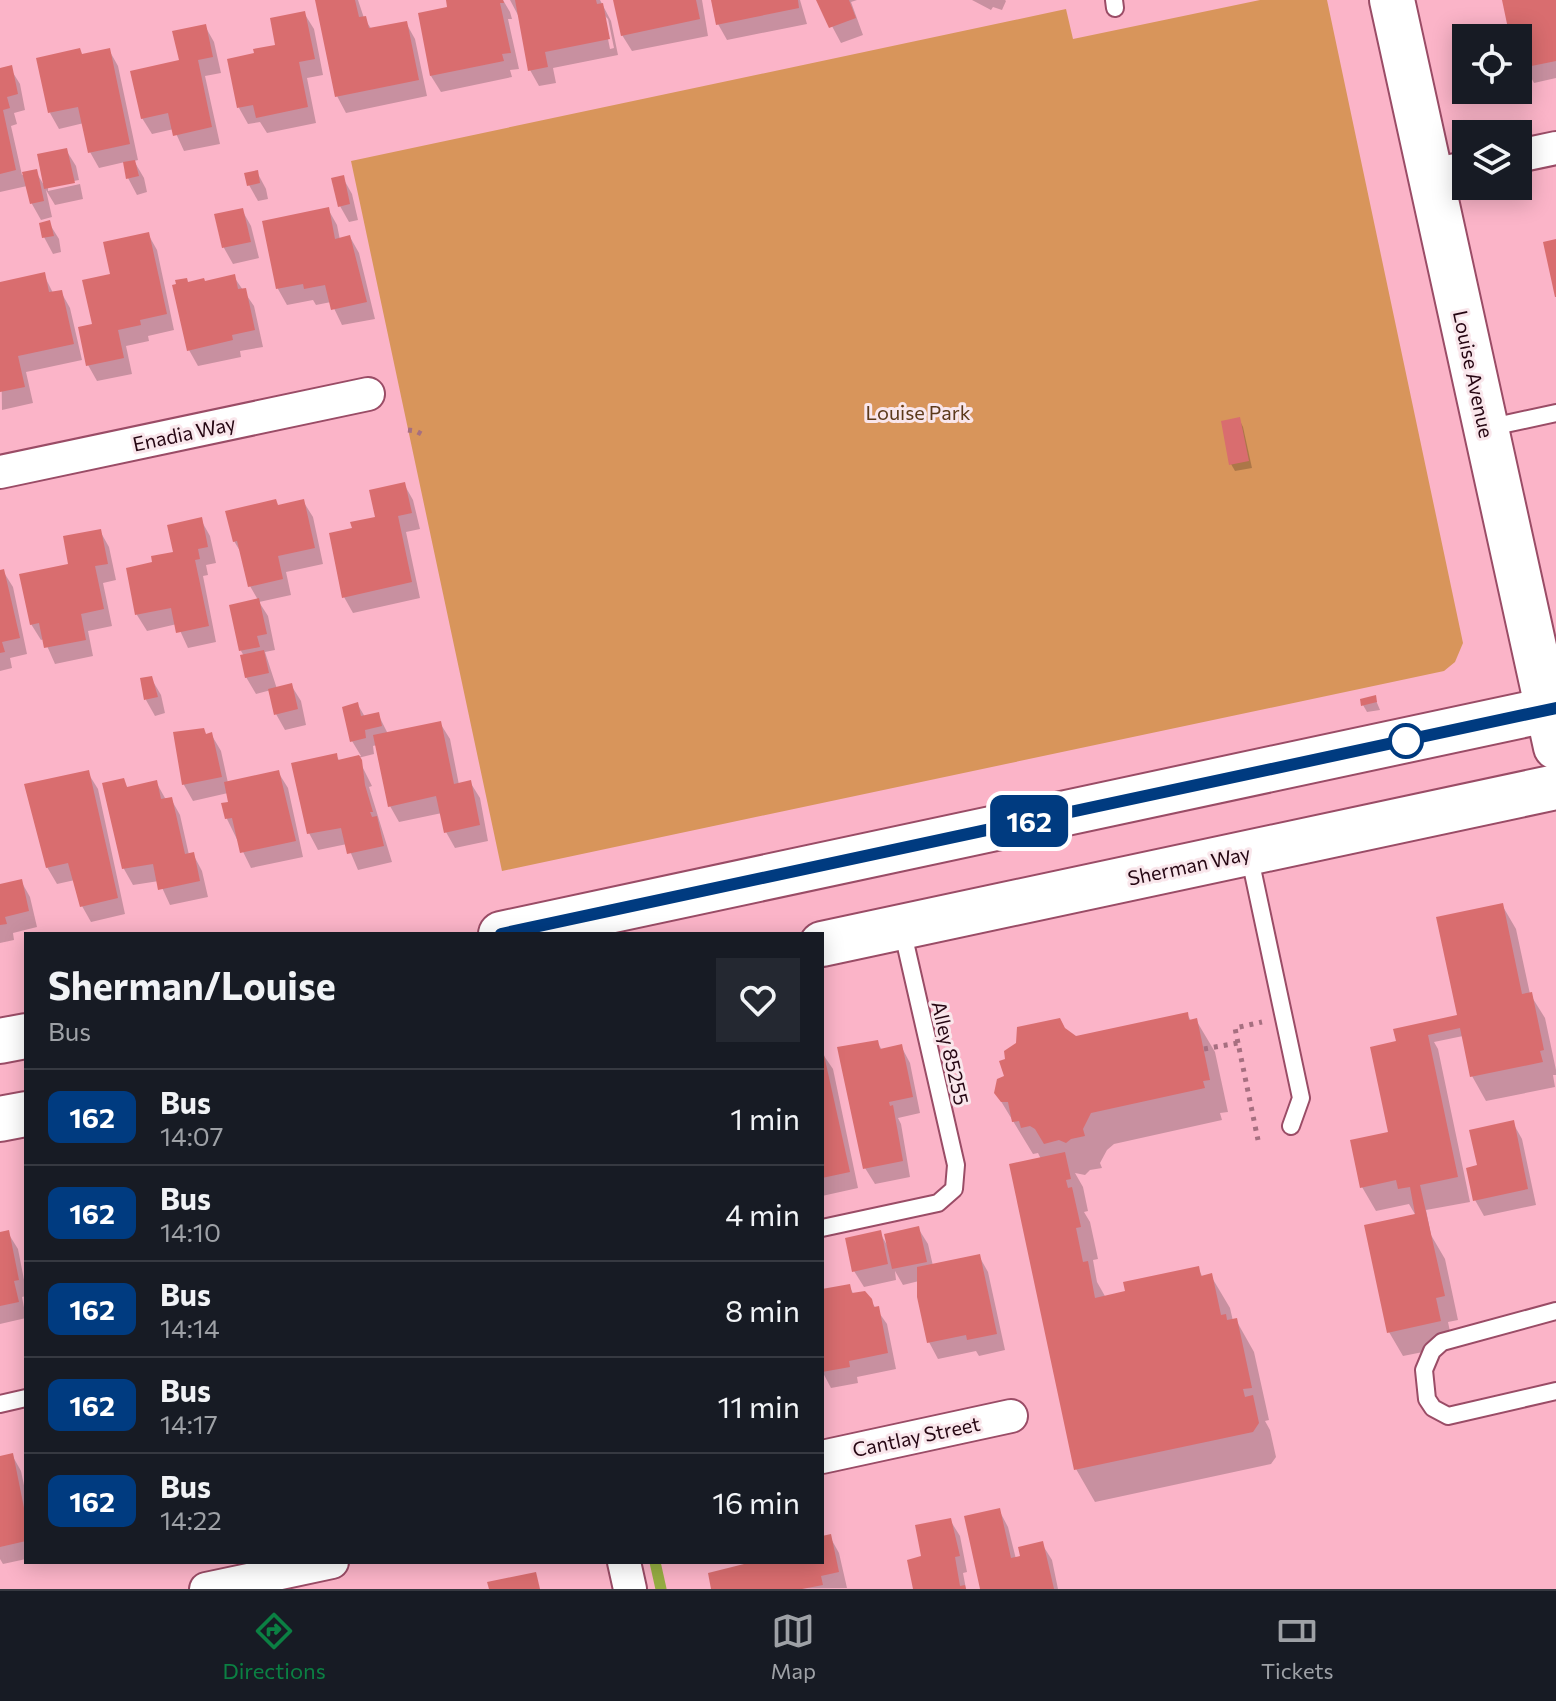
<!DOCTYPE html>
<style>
:root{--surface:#171b24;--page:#242831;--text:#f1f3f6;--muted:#9ea1a6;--line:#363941;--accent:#0b8043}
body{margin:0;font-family:Commissioner,sans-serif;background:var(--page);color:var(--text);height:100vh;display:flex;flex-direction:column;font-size:30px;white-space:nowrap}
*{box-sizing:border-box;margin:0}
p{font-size:26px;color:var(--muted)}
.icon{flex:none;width:44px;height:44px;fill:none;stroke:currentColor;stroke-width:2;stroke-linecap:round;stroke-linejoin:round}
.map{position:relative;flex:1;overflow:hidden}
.sheet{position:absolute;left:24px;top:932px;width:800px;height:632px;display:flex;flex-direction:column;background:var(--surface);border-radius:0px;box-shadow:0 4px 20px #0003}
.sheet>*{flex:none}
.badge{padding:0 16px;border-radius:12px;font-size:28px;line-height:52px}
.controls{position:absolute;left:1452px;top:24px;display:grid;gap:16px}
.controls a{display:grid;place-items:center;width:80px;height:80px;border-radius:0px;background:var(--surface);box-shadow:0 4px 20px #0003;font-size:40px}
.map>.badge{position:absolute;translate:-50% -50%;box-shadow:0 0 0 4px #fff}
.round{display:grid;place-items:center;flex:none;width:84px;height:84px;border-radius:0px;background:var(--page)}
.overview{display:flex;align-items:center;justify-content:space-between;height:136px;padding:0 24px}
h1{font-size:38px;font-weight:700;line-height:60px}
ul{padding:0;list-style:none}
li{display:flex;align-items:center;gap:24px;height:96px;padding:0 24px;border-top:2px solid var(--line)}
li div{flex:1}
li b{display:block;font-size:30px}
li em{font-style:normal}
li .badge{min-width:88px;font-weight:700;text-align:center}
.tab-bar{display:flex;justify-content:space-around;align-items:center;height:112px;border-top:2px solid var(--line);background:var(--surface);font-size:22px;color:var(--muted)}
.tab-bar a{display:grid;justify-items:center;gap:4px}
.tab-bar .selected{color:var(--accent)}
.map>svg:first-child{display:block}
</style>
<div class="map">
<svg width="1556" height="1589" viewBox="0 0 1556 1589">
<rect width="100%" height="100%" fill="#fbb4c8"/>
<polygon fill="#d8955b" points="1260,0 1327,0 1463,643 1455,662 1444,671 502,871 351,161 1066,9 1073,39"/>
<g fill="#0003" fill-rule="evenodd">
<polygon points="317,0 358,0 364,18 372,30 406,23 415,39 427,96 346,113 337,96"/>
<polygon points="448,0 503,0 510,12 512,19 508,19 519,69 510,70 512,77 441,92 431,76 449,8"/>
<path d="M510,0H600L611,21L618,55L553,68L556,83L539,86L530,70L519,17ZM603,14L608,19L614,48L610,49Z"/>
<polygon points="615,0 702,0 708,36 632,51 622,35"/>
<polygon points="713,0 800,0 807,24 727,40 718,24"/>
<polygon points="818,0 857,0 851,2 863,35 841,43"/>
<polygon points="972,0 1005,0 1006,1 1002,10 993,7 991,10"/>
<polygon points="1507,0 1556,0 1556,78 1534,83 1518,53 1518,38 1512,38"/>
<polygon points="304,13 314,29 323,75 307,78 316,123 267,133 260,122 248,124 239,108 256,55 277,46"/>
<polygon points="205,26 214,42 221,73 205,76 220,144 184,151 174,129 152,134 142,118"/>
<polygon points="109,50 118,66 138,160 134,161 144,178 147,192 137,195 128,178 125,162 99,168 90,152 84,123 59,129 50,113 82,56"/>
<polygon points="10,68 20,84 25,110 14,113 17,124 11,126 22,175 36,172 45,187 66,150 76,166 79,180 48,186 48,191 80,184 83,199 55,205 46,190 52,217 41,220 32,204 27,186 0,192 0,70"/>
<polygon points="257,172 266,189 268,199 258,201 249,185"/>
<polygon points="343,178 352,194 358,220 349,222 340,206"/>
<polygon points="328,209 337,225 340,240 350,237 359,253 375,319 342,325 331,302 316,305 313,300 287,305 278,289 264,222"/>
<polygon points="242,210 251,226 259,258 233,264 224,248 216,215"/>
<polygon points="49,223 59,239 61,252 53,254 44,237"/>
<polygon points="148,234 157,250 174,330 148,336 149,341 126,346 132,374 97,381 88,365 112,276"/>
<polygon points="44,275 53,293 61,292 70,308 82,360 26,372 33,403 2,410 0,284"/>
<polygon points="234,277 254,306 263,347 240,351 241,357 198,366 189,350 188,284"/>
<polygon points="1239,419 1243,427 1252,468 1235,471 1231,464"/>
<polygon points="404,484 413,500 420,529 406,532 420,598 353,613 344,597 354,529 377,518"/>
<polygon points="303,501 313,517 323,564 286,572 291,595 259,602 268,616 275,650 265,652 277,689 291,685 301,701 306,725 285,730 276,714 271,690 256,694 246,677 244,656 241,651 258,600 250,586 243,556 234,541 278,507"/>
<polygon points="201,520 210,536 216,563 206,565 208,575 203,576 216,642 188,648 177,624 147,631 137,615 128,569 154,564 175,553"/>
<polygon points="100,531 109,547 116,580 103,583 112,626 88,631 93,656 55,664 44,639 41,640 31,624 71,566"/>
<polygon points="3,571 13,587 27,654 10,658 12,668 0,671 0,572"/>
<polygon points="151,678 161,695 165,713 155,716 146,700"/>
<polygon points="1375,698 1380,710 1367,712 1363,705"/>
<polygon points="358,705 365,717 378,714 388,734 440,723 450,739 459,785 470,782 480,798 488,841 455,848 446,832 442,813 399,822 390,806 377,745 373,746 374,754 358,758 372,786 369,787 392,862 358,870 347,844 318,850 309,833 336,755 340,762 361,756 352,741"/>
<polygon points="175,734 211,734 221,751 228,783 278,772 288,788 303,857 251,868 227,819 230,803 228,793 193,801 184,785"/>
<polygon points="88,773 98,789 125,914 91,922 82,906 75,880 57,884 47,867 26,786"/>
<polygon points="123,780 128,789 156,782 165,798 171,799 180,815 189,855 193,854 202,871 208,897 170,905 159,881 133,885 124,869"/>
<polygon points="21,881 30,897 37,927 13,933 14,940 0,943 0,886"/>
<polygon points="1502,905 1516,929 1530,994 1545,1018 1556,1070 1556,1075 1553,1075 1555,1087 1486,1101 1472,1076 1463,1036 1434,1042 1438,1049 1470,1202 1426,1210 1431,1235 1445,1259 1458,1320 1448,1322 1453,1346 1403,1356 1389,1332 1416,1216 1409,1204 1376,1211 1362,1187 1390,1134 1398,1043 1459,1017"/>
<polygon points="1187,1014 1191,1021 1196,1020 1215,1052 1228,1112 1220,1113 1222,1120 1114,1144 1107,1150 1100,1163 1102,1168 1090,1170 1085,1175 1075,1173 1083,1187 1088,1211 1084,1212 1090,1222 1098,1259 1093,1260 1097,1282 1106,1298 1198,1268 1203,1278 1211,1276 1230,1308 1233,1321 1236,1320 1254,1352 1269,1420 1265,1421 1270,1430 1276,1457 1271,1464 1095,1502 1076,1469 1041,1159 1038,1153 1033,1154 999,1098 1065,1031 1076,1038"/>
<polygon points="877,1042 882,1050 901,1046 910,1063 920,1113 898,1118 901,1124 910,1177 875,1184 865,1168"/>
<polygon points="822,1053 833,1069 858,1188 822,1196"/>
<polygon points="1513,1123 1522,1139 1536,1205 1484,1216 1475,1200 1479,1167"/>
<polygon points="918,1228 928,1244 933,1266 979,1256 988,1272 1005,1350 979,1356 976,1351 938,1359 929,1342 919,1281 903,1285 895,1271 896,1280 864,1287 854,1271 880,1233 887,1245"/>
<polygon points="8,1233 18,1249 26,1290 26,1296 22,1297 26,1318 0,1324 0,1234"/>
<polygon points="849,1286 854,1295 870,1300 887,1324 896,1369 857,1377 858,1383 831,1388 822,1371 822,1291"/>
<polygon points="12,1455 21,1471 26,1495 26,1559 3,1564 0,1559 0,1458"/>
<polygon points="999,1510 1008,1527 1016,1559 1042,1544 1052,1560 1058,1589 982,1589"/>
<polygon points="950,1520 960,1536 967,1572 963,1573 966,1589 915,1589"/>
<polygon points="830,1537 839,1553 847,1588 713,1589 754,1565 752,1562 822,1562 822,1538"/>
</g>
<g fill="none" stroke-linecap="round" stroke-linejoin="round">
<polyline stroke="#96ad42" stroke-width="11" points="655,1562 661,1589"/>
</g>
<g fill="#d96d6f">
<polygon points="315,0 355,0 359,17 366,16 369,28 407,21 419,80 335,97"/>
<polygon points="446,0 503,0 504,3 500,3 511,53 502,54 504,61 430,76 418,13 447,7"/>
<polygon points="515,0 596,0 597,4 603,3 610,39 545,52 548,67 528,71"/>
<polygon points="613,0 696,0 700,19 621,36"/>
<polygon points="711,0 798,0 799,8 716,25"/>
<polygon points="816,0 849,0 856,18 829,28"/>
<polygon points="1502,0 1556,0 1556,61 1522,68 1518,38 1510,38"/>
<polygon points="305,11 315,59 299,62 308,107 256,118 253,105 237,108 227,59 254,53 253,49 275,45 270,18"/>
<polygon points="206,24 213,57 198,60 212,127 173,136 168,113 141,119 130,71 179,60 172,31"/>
<polygon points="80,48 82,54 110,48 130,144 88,153 78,107 48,113 36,58"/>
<polygon points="12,65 18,94 7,97 10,108 3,110 16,170 0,174 0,68"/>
<polygon points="67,148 75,183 44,189 37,154"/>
<polygon points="135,160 139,176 126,179 123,162"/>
<polygon points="37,169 44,201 30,204 22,172"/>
<polygon points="258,170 260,183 247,186 244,173"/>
<polygon points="344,175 350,204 338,207 331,178"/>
<polygon points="329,207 335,239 350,235 367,302 331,310 325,285 304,289 303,284 276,289 262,221"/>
<polygon points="243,208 251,242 222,248 214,214"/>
<polygon points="50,220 54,236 42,238 39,223"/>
<polygon points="149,232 167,314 140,320 141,325 118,330 124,358 86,366 78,327 92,324 82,280 110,274 103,242"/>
<polygon points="1556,239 1556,297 1555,297 1543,242"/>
<polygon points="45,272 49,292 62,290 74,344 18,356 25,387 0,392 0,282"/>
<polygon points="235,274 238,289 246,288 255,330 232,335 233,340 187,351 172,285 176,284 175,280 187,278 188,282 204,278 205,281"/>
<polygon points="1240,417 1249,461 1229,465 1221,421"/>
<polygon points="405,482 412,513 398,516 412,582 342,598 329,533 352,528 350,522 375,517 369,490"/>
<polygon points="276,499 278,505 304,499 315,548 278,556 283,579 248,587 237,541 233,542 225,511"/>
<polygon points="202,517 208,547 198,549 200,559 195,560 209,626 176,633 171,608 135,615 126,568 152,562 151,556 173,552 167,525"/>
<polygon points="101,529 108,564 95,566 104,609 81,614 86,640 44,648 39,623 30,625 19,574 68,564 63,536"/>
<polygon points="4,569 20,638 2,642 5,652 0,653 0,570"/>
<polygon points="259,598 267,634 257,636 260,647 239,651 229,605"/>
<polygon points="264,650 269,673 245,678 240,655"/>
<polygon points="152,676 158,697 144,700 140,678"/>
<polygon points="292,683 298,709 274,715 268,689"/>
<polygon points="1376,695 1377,702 1361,706 1360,699"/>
<polygon points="358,702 361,716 379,712 382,726 365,730 366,738 350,742 342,707"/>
<polygon points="441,721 454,784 471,780 480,825 444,833 436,796 388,807 373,735"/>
<polygon points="204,728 206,734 212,732 222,777 182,785 173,732"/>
<polygon points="337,753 338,760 359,755 362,760 365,785 373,812 370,812 372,817 377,816 384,846 347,854 341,828 307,834 291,763"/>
<polygon points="89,770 118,898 80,907 68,863 46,868 24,784"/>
<polygon points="279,770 296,841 240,853 232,818 225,819 221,803 228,802 224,782"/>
<polygon points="124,778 127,787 157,780 161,799 172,797 185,854 194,852 200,881 158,890 153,864 122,869 102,783"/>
<polygon points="22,879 29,911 5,917 7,924 0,925 0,884"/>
<polygon points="1503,903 1522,994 1532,992 1544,1050 1540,1051 1543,1062 1470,1077 1460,1028 1428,1035 1458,1177 1420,1185 1445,1296 1436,1298 1441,1321 1387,1333 1364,1225 1415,1214 1410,1187 1398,1189 1396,1180 1360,1188 1350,1140 1388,1132 1370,1047 1396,1041 1393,1029 1457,1015 1436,917"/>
<polygon points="1188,1012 1189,1020 1197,1018 1210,1080 1203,1081 1205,1088 1091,1113 1083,1129 1085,1136 1071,1139 1066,1143 1059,1140 1044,1144 1035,1129 1030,1126 1021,1128 1019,1121 1012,1122 1008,1102 1001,1102 994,1093 997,1079 1004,1076 999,1061 1005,1059 1004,1051 1016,1043 1017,1027 1060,1018 1065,1028 1076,1036"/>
<polygon points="878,1040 880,1049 902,1044 913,1097 889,1102 890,1106 893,1105 903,1161 863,1169 837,1047"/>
<polygon points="822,1046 850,1172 822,1178"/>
<polygon points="1514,1120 1528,1189 1473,1201 1466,1168 1477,1165 1469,1130"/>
<polygon points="1065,1152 1071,1179 1066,1180 1068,1188 1072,1187 1081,1227 1076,1228 1083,1262 1088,1261 1095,1298 1125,1291 1123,1282 1199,1266 1201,1276 1212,1273 1221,1315 1226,1314 1227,1320 1237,1318 1252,1388 1243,1389 1245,1397 1253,1395 1259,1423 1253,1432 1074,1470 1009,1164"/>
<polygon points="919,1226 927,1262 892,1269 884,1234"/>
<polygon points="9,1230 19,1280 14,1281 19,1302 0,1306 0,1232"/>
<polygon points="881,1230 888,1264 852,1272 845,1238"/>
<polygon points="980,1254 997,1334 967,1340 966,1335 927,1343 917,1297 917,1267"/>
<polygon points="850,1284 852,1293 865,1291 872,1299 874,1307 879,1306 888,1353 849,1361 850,1367 822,1372 822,1289"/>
<polygon points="13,1453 26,1518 26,1541 0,1547 0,1456"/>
<polygon points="1000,1508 1011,1558 1020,1556 1018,1547 1043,1541 1054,1589 980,1589 964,1516"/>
<polygon points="951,1518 960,1556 955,1557 960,1586 965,1585 966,1589 913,1589 907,1560 921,1556 915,1525"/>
<polygon points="831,1534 839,1572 821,1576 823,1585 802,1589 711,1589 708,1573 752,1562 822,1562 822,1536"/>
<polygon points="536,1572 540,1589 489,1589 487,1582"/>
</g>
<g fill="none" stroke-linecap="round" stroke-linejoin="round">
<g stroke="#9a4c66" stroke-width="20">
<g id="lane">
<polyline points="1114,0 1115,8"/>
<polyline points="1487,428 1556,413"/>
<polyline points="1249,854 1301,1098 1291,1126"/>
<polyline points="822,1228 938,1203 954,1189 956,1165 902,929"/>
<polyline points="1556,1311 1442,1342 1432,1351 1424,1370 1427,1399 1433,1408 1448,1416 1556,1391"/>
<polyline points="0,1404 26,1398"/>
</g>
</g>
<g stroke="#9a4c66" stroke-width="36">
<g id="street">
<polyline points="1518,156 1556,148"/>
<polyline points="1431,175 1466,168"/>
<polyline points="0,472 368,394"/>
<polyline points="822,1457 1011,1416"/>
<polyline points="624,1562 630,1589"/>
<polyline points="206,1589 332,1562"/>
</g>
</g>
<g stroke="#9a4c66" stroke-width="48">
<polyline id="secondary" points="1392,0 1556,747"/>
</g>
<g stroke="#9a4c66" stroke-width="48">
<g id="primary">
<polyline points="501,934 1556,708"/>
<polyline points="822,944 1556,787"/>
<polyline points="0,1041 26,1036"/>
<polyline points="0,1119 26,1114"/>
</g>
</g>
<g stroke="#a66f80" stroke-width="5" stroke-dasharray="4 6" stroke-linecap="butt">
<polyline points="408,430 416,431 425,436"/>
<polyline points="1238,1043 1235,1028 1262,1022"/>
<polyline points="1204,1049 1238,1043 1258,1140"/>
</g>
<use href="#lane" stroke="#fff" stroke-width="16"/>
<use href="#street" stroke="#fff" stroke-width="32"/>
<use href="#secondary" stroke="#fff" stroke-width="44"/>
<use href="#primary" stroke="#fff" stroke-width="44"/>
</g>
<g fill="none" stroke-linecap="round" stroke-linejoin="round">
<g stroke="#fff" stroke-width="18">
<polyline id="line" points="501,934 1556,708"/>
</g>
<use href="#line" stroke="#003b80" stroke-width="12"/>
</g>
<circle fill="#fff" stroke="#003b80" stroke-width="4" cx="1406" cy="741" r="16"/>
<g text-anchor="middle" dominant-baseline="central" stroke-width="6" stroke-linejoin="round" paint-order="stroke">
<g font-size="20" fill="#250612" stroke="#f9e6eb">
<text transform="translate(1474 374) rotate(78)">Louise Avenue</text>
<text transform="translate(184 433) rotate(-12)">Enadia Way</text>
<text transform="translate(1189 865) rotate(-12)">Sherman Way</text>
<text transform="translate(951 1053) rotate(77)">Alley 85255</text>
<text transform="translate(916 1436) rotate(-12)">Cantlay Street</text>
</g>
<g font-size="20" fill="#5b391a" stroke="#f9e6eb">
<text x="918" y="412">Louise Park</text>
</g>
</g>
</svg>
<div class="controls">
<a><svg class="icon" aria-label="locate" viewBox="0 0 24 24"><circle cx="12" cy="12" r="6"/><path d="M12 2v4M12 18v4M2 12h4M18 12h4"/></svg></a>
<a><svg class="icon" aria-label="layers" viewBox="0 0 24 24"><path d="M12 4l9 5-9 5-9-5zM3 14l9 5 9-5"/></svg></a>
</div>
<b class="badge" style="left:1029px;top:821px;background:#003b80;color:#fff">162</b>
<section class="sheet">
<div class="overview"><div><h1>Sherman/Louise</h1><p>Bus</p></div><a class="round"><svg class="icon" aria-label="heart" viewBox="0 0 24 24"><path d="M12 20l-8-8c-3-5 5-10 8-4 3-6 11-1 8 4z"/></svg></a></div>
<ul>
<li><span class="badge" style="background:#003b80;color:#fff">162</span><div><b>Bus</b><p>14:07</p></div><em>1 min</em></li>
<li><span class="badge" style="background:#003b80;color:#fff">162</span><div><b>Bus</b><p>14:10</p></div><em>4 min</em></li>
<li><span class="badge" style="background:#003b80;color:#fff">162</span><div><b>Bus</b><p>14:14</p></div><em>8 min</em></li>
<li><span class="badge" style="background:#003b80;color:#fff">162</span><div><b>Bus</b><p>14:17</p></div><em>11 min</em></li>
<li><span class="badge" style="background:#003b80;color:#fff">162</span><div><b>Bus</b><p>14:22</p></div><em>16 min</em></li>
</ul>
</section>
</div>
<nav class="tab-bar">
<a class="selected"><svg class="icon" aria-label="directions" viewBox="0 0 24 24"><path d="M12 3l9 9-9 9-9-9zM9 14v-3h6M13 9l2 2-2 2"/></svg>Directions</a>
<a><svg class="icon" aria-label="map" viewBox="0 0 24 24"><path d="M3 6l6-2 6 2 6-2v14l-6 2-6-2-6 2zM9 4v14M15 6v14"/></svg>Map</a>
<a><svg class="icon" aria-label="tickets" viewBox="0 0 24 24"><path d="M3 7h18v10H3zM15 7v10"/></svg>Tickets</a>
</nav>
